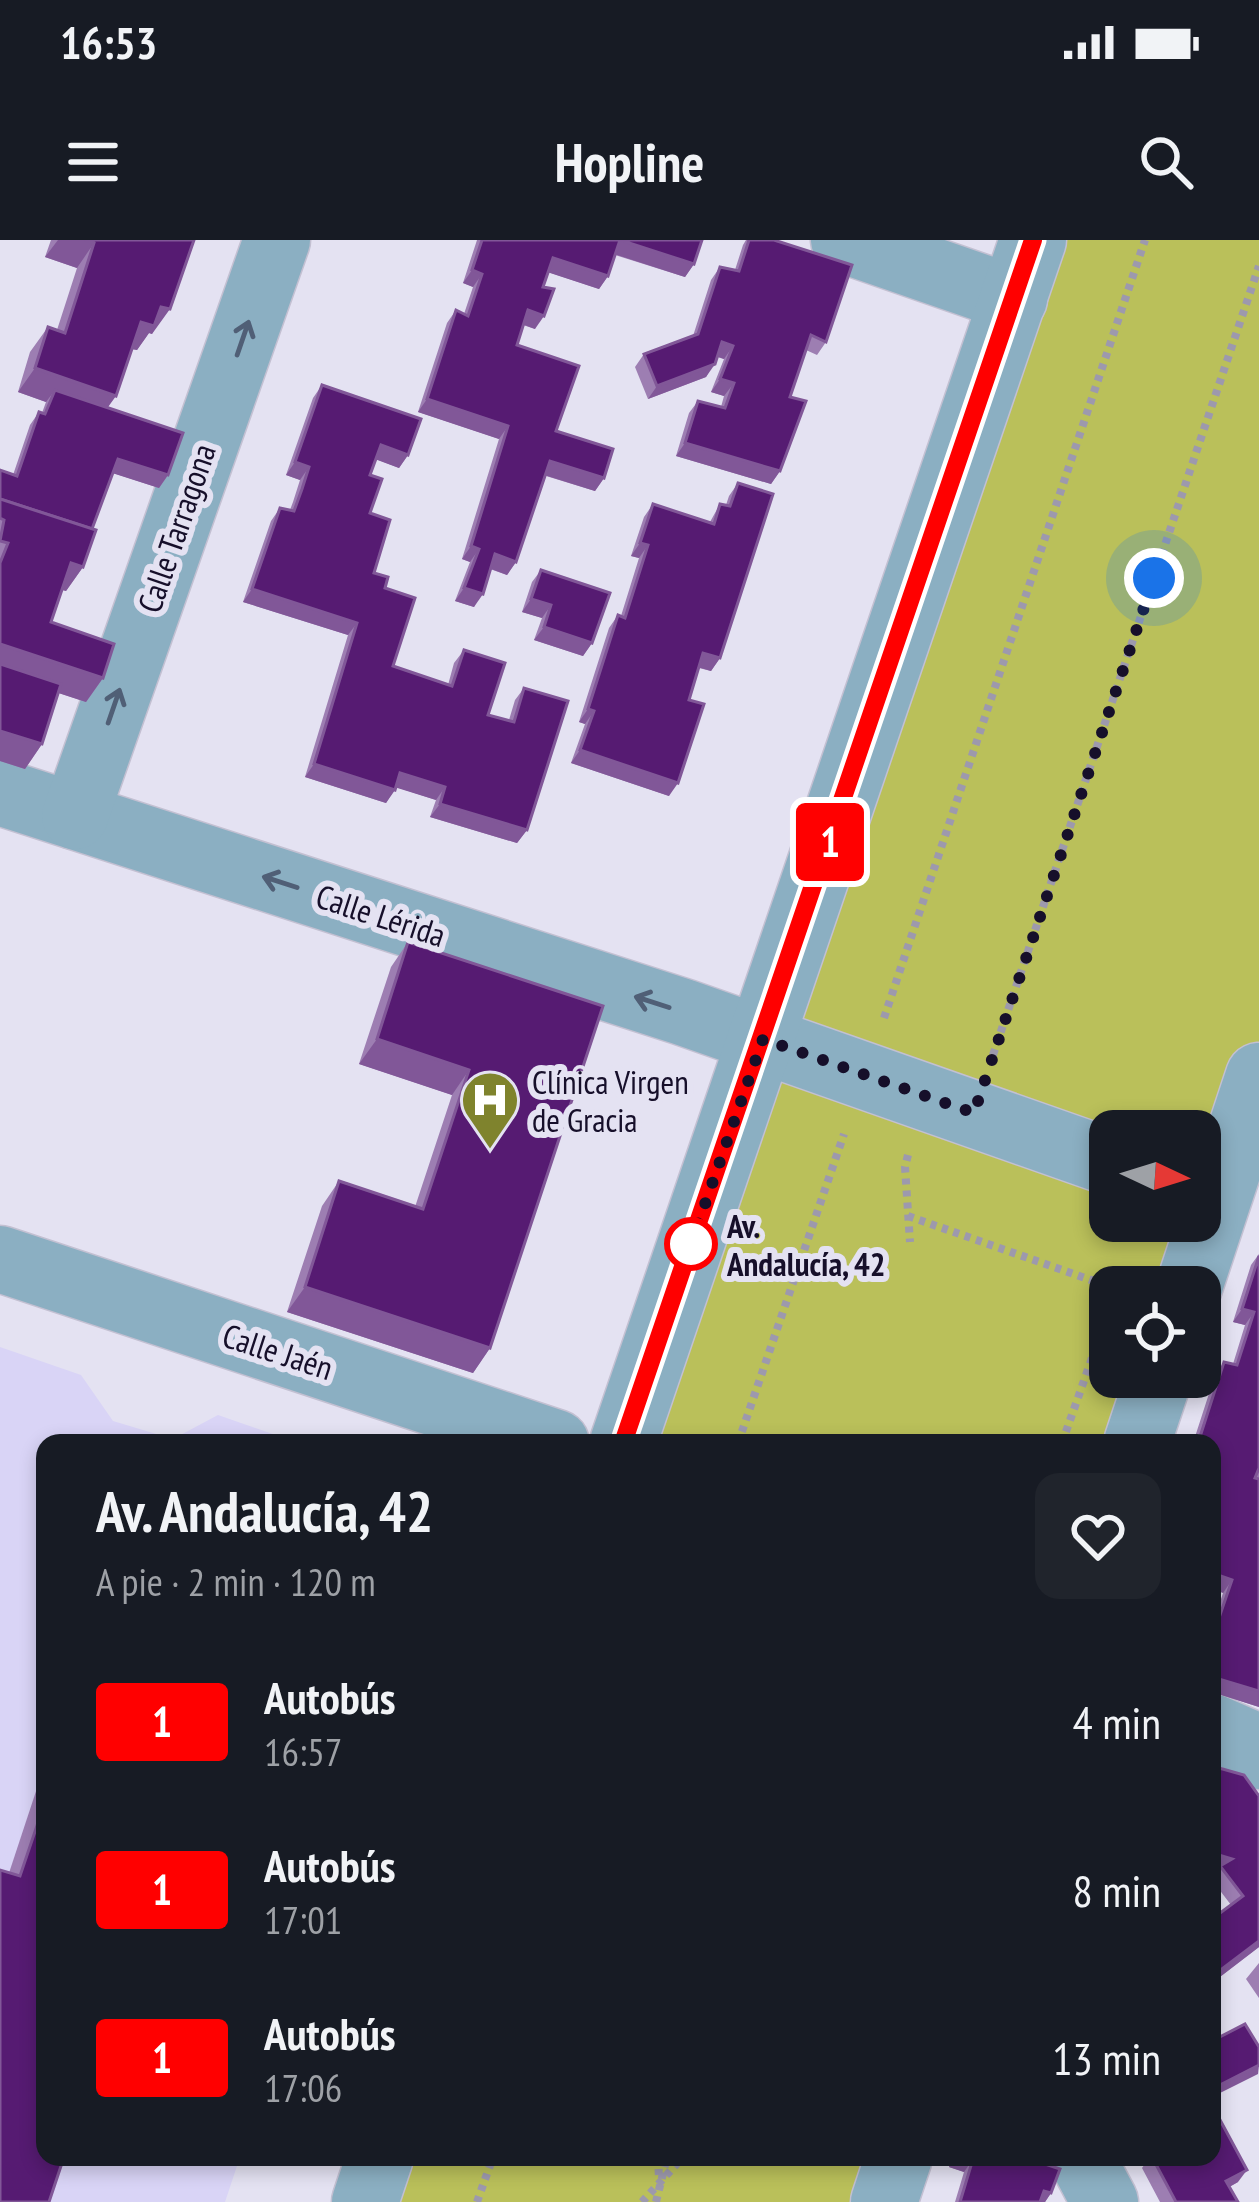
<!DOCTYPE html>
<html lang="es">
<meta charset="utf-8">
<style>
:root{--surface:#171b24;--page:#20242c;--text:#f1f3f6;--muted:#9ea1a6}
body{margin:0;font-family:"PT Sans Narrow",sans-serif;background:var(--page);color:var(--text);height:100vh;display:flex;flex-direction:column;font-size:45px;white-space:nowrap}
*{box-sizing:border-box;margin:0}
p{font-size:39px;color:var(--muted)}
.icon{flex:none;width:66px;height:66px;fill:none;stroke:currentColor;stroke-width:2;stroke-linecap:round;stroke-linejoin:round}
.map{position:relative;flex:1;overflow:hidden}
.details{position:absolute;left:36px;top:1194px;width:1185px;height:732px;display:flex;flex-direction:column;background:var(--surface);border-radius:24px;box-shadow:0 6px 18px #0003}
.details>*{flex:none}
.badge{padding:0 24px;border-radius:9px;font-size:42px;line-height:78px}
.needle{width:78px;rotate:94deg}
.tools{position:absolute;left:1089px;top:870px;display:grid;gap:24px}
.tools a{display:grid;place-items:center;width:132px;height:132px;border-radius:24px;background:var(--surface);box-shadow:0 6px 18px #0003;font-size:60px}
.you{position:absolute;width:60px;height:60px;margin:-30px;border:9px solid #fff;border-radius:50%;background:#1a73e8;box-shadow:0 0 0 18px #1a73e833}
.map>.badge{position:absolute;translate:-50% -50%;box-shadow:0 0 0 6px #fff}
.round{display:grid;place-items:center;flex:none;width:126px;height:126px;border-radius:24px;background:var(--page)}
.overview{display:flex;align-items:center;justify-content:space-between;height:204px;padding:0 60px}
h1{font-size:57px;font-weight:600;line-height:90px}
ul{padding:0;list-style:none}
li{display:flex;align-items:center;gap:36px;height:168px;padding:0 60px}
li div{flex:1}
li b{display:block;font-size:45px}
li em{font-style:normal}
li .badge{min-width:132px;font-weight:700;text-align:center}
.status{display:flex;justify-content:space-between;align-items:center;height:84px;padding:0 60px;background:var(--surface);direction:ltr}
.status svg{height:33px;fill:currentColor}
header{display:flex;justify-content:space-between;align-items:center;height:156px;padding:0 60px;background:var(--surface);font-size:54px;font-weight:600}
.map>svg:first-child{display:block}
</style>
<div class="status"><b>16:53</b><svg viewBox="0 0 49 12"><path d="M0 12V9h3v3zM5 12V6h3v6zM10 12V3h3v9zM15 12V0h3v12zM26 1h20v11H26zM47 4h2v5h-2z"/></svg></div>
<header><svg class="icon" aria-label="menu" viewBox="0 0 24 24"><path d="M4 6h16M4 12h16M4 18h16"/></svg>Hopline<svg class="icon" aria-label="search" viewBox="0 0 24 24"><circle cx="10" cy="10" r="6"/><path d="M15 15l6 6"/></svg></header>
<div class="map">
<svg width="1259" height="1962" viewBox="0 0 1259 1962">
<rect width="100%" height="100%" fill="#e4e2f2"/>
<polygon fill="#d9d4f6" points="0,1107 81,1135 113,1181 173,1199 218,1175 299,1203 45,1203 45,1917 240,1917 225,1962 0,1962"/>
<g fill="#bac05a" fill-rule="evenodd">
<path d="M1033,0H1259V836L1190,1047H1110V1137H1160L1138,1203H623ZM1110,891H1200V981H1110Z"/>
<polygon points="380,1917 901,1917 886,1962 365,1962"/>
</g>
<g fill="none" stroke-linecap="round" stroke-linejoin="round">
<g stroke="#c3c0d2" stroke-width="69">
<g id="minor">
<polyline points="844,0 1014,59"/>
<polyline points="0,552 683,772 1110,922"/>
<polyline points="75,576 277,0"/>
<polyline points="0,1019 556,1203"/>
<polyline points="1189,1047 1259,836"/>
<polyline points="623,1203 1033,0"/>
<polyline points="1137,1203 1159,1137"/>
<polyline points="1212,1487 1251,1504 1259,1516"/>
<polyline points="1081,1917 1105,1962"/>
<polyline points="365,1962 380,1917"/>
<polyline points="884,1962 899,1917"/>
</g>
</g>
<g stroke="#9d99ad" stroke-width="8" stroke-dasharray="6 6" stroke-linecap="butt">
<polyline points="884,778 1145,0"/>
<polyline points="993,815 1259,26"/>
<polyline points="908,915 905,927 910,1002"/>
<polyline points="908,976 1111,1047"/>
<polyline points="738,1203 844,894"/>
<polyline points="1010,1203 1013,1197 1032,1203"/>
<polyline points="1062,1203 1110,1067"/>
<polyline points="658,1917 659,1939"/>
<polyline points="477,1962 493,1917"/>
<polyline points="642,1962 683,1917"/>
<polyline points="656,1962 667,1917"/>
</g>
<use href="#minor" stroke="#8bafc2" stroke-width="66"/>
</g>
<g fill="#9d7eb2">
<polygon points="51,0 194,0 152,94 149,93 137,110 131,109 108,167 168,235 159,248 113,233 92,289 83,327 66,351 62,350 51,382 103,438 86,462 59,453 42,504 25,529 0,521 0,230 13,235 30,185 39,172 42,173 46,162 18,152 30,112 48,87 57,90 77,28 45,17"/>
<polygon points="477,0 702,0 694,24 685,37 615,15 608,36 599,49 548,32 543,47 535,89 523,85 517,105 556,191 604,238 595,251 546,236 516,322 507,335 490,329 474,367 455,361 470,322 462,319 499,199 418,172 447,83 456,70 464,74 473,47 463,43"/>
<polygon points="746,0 774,0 826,102 817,115 806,110 790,157 780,231 771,244 676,216 689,173 698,161 721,167 724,156 711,152 724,119 717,117 706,137 648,159 635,127 644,114 693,96 711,40 720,27 735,30 743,5"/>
<polygon points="322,145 408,215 399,228 376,219 370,235 374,333 385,348 393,426 448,445 454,423 464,410 488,475 509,480 515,460 524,448 527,590 517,603 430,577 436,560 396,547 386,563 305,537 348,395 243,362 271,281 280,268 290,270 293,262 300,240 286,235 313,158"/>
<polygon points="738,243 720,418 711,431 699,428 689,460 669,556 571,523 585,484 579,482 609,388 618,375 621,376 639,318 631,316 644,277 653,264 710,282 720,264 726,265 729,256"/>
<polygon points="541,330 592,403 583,416 534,400 542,378 522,372 532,342"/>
<polygon points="408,702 603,766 490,1108 473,1133 287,1072 322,966 339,941 415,967 452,855 359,824 391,727"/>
<polygon points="1259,1014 1259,1467 1212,1452 1212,1376 1215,1377 1223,1353 1212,1203 1193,1203 1215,1135 1224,1122 1233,1124 1245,1085 1233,1082 1251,1025"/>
<polygon points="45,1524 45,1917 9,1633"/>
<polygon points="1212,1526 1259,1556 1259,1707 1212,1743 1212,1679 1231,1665 1212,1640 1217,1630 1212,1629"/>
<polygon points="1259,1723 1259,1758 1246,1739"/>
<polygon points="953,1917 1040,1917 1039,1922 1051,1953 1045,1962 955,1962 964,1932 949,1927"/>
<polygon points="1150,1917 1212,1917 1238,1942 1229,1947 1238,1962 1160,1962 1142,1928"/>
</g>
<g fill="#815798">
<polygon points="58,0 85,0 94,3 77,28 45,17"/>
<polygon points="620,0 694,24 685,37 611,13"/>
<polygon points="553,18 608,36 599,49 544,31"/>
<polygon points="472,30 482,34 473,47 463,43"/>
<polygon points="161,67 170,69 152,94 149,93 137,110 123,107 141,82"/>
<polygon points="528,70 544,76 535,89 519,83"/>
<polygon points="722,102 733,106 724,119 713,115"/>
<polygon points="715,124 706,137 648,159 657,146"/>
<polygon points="35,128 116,156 98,181 55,150 46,162 18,152"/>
<polygon points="720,139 734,143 724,156 711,152"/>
<polygon points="427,159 508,186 499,199 418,172"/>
<polygon points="685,203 780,231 771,244 676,216"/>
<polygon points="381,205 408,215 399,228 372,218"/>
<polygon points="118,219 168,235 159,248 109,232"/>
<polygon points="550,221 604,238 595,251 541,234"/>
<polygon points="295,222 309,227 300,240 286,235"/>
<polygon points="640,303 648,305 639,318 631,316"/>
<polygon points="471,306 479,309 470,322 462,319"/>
<polygon points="495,314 516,322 507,335 486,327"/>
<polygon points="71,323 83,327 66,351 54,347"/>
<polygon points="464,348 483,354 474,367 455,361"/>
<polygon points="252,349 357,383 348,395 243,362"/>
<polygon points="531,359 551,365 542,378 522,372"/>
<polygon points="544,387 592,403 583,416 534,400"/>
<polygon points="0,404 103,438 86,462 0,434"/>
<polygon points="703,413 720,418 711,431 694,426"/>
<polygon points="588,469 594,471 585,484 579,482"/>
<polygon points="0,491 42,504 25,529 0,521"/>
<polygon points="580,510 678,543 669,556 571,523"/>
<polygon points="314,524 395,550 386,563 305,537"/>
<polygon points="400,533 445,547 436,560 391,546"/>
<polygon points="440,564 527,590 517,603 430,577"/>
<polygon points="377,799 469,830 452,855 359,824"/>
<polygon points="305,1047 490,1108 473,1133 287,1072"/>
<polygon points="1242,1069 1254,1072 1245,1085 1233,1082"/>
<polygon points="1212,1333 1232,1340 1223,1353 1212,1349"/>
<polygon points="1212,1437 1259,1451 1259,1467 1212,1452"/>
<polygon points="1212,1613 1232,1619 1217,1630 1212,1629"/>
<polygon points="1259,1701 1259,1707 1212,1743 1212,1735"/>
<polygon points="1259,1825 1258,1834 1212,1857 1212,1849"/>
<polygon points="956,1917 967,1917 973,1919 964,1932 949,1927"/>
<polygon points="1247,1930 1238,1942 1217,1954 1226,1941"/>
<polygon points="1044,1951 1051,1953 1045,1962 1036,1962"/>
</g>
<g fill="#561b72" stroke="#815798" stroke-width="3">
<polygon points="85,0 194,0 170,69 161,67 154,86 141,82 116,156 35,128 48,87 65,93 94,3"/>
<polygon points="482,0 702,0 694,24 620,0 608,36 553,18 543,47 554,49 544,76 528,70 517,105 579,126 556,191 613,209 604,238 550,221 516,322 495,314 483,354 464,348 479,309 471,306 508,186 427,159 456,70 468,76 482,34 472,30"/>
<polygon points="749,0 774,0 852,25 826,102 811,95 790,157 806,161 780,231 685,203 698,161 725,168 734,143 720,139 733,106 722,102 715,124 657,146 644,114 698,94 720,27 739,31"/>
<polygon points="322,145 421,179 408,215 381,205 370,235 382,239 370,273 390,280 374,333 388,337 385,348 415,358 393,426 452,446 464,410 505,423 488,475 514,482 524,448 568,461 527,590 440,564 445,547 400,533 395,550 314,524 357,383 252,349 280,268 294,271 302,249 309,227 295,222"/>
<polygon points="55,150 183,193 168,235 118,219 92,289 0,259 0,230 17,236 39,172 45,174"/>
<polygon points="738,243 773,254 720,418 703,413 689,460 704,464 678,543 580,510 594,471 588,469 618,375 625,378 648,305 640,303 653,264 714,284 720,264 730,266"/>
<polygon points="0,259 96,290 83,327 71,323 51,382 114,404 103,438 0,404 0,323 8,303 0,301 4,280 0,278"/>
<polygon points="541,330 610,353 592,403 544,387 551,365 531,359"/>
<polygon points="0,424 61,444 42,504 0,491"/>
<polygon points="408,702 603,766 490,1108 305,1047 339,941 423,969 469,830 377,799"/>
<polygon points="1259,1016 1259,1228 1255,1238 1259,1239 1259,1451 1212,1437 1212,1376 1219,1378 1232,1340 1212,1333 1212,1203 1198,1203 1224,1122 1237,1125 1254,1072 1242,1069"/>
<polygon points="1212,1526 1244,1535 1259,1556 1259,1701 1214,1735 1212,1735 1212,1679 1243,1656 1220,1626 1232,1619 1212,1613 1212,1607 1215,1605 1212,1602"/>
<polygon points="45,1562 45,1917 64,1917 49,1962 0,1962 0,1630 20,1636"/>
<polygon points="1245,1784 1259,1807 1259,1825 1212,1849 1212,1801"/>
<polygon points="1212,1865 1247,1930 1226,1941 1238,1962 1176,1962 1152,1917 1212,1917"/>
<polygon points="967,1917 1040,1917 1039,1922 1060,1929 1051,1953 1044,1951 1040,1962 960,1962 973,1919"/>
</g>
<defs><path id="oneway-shaft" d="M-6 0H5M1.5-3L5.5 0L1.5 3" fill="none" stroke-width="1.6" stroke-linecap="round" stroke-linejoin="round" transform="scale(3)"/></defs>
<g stroke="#505f76">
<use href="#oneway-shaft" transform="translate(243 98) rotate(-71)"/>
<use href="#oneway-shaft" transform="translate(114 466) rotate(-71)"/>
<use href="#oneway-shaft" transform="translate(280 642) rotate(-162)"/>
<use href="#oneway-shaft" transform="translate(652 762) rotate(-162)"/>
</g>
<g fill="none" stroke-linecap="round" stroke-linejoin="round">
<g stroke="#fff" stroke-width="27">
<polyline id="line" points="623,1203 1033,0"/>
</g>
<use href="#line" stroke="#f00" stroke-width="18"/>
<polyline stroke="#160f2a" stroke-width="12" stroke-dasharray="0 21.6" points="691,1004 763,799 974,873 1154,338"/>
</g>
<defs>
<g id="hospital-pin" transform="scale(3)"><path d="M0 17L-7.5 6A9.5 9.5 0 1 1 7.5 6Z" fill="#7f832d" stroke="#e4e2f2"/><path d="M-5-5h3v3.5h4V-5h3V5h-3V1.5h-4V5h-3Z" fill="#fff"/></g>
</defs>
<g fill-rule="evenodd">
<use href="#hospital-pin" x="490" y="860"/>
</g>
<circle fill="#fff" stroke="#f00" stroke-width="6" cx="691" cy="1004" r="24"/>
<g text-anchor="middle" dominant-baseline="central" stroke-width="12" stroke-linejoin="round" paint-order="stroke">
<g font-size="33" fill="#160f2a" stroke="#e4e2f2">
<text transform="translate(176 288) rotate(-71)">Calle Tarragona</text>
<text transform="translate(381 675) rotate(18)">Calle Lérida</text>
<text transform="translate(278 1111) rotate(18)">Calle Jaén</text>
</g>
<g font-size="33" fill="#160f2a" stroke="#e4e2f2" text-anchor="start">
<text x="532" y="841">Clínica Virgen<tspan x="532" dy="38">de Gracia</tspan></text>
</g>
<g font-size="33" font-weight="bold" fill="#160f2a" stroke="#e4e2f2" text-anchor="start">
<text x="727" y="985">Av.<tspan x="727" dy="38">Andalucía, 42</tspan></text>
</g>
</g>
</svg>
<div class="tools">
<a><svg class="needle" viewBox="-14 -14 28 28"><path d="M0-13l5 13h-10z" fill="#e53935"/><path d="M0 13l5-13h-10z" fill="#9ea1a6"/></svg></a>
<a><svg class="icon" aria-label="locate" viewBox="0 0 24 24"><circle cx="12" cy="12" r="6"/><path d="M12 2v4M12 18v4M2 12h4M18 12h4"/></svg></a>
</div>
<div class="you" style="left:1154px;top:338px"></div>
<b class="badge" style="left:830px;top:602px;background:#f00;color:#fff">1</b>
<section class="details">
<div class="overview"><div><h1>Av. Andalucía, 42</h1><p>A pie · 2 min · 120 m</p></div><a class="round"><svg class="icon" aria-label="heart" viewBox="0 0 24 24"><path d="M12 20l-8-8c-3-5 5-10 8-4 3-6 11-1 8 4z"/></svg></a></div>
<ul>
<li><span class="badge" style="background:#f00;color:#fff">1</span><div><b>Autobús</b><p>16:57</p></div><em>4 min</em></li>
<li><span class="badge" style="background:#f00;color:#fff">1</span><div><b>Autobús</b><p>17:01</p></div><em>8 min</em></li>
<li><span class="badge" style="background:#f00;color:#fff">1</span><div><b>Autobús</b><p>17:06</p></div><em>13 min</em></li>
</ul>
</section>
</div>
